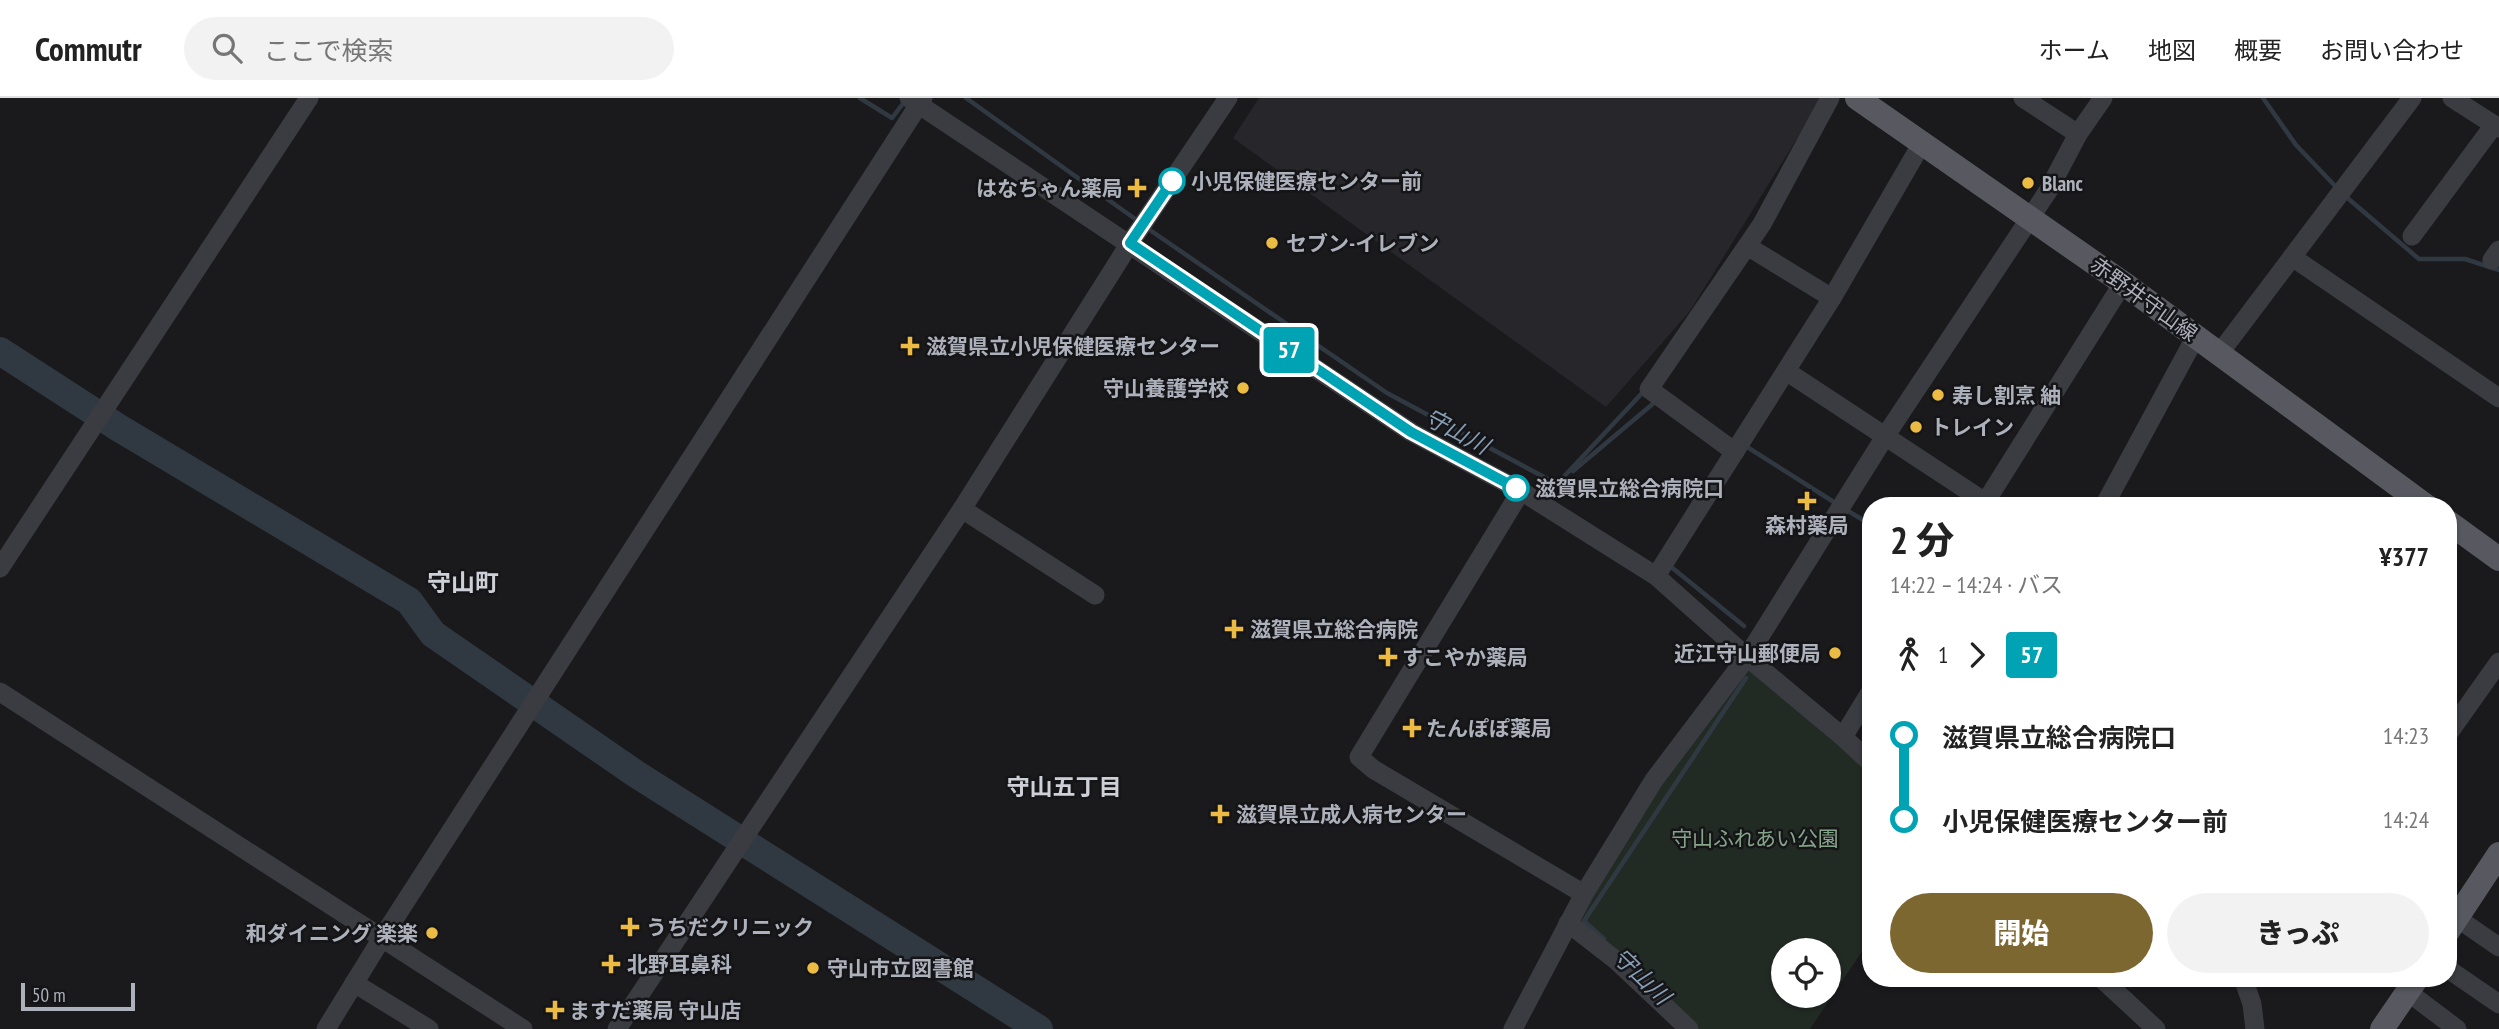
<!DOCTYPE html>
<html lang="ja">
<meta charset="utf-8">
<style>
:root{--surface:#fff;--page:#f2f2f2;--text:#222;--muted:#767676;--line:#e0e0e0;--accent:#7d6731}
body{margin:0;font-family:"PT Sans Narrow","Noto Sans JP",sans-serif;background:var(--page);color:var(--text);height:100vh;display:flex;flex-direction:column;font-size:26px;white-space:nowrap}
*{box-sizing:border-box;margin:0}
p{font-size:23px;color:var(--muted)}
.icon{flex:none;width:38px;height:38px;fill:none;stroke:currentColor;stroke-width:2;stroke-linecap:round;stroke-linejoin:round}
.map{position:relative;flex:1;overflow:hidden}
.drawer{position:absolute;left:1862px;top:399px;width:595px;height:490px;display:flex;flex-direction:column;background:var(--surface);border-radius:28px;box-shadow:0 2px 5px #0004}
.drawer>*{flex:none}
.badge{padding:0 14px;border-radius:5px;font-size:24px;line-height:46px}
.fabs{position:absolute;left:1771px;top:840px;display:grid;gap:14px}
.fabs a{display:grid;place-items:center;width:70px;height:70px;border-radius:50%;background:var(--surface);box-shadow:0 2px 5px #0004;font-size:35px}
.scale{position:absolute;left:21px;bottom:18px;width:114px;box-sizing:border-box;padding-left:7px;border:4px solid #adb1bb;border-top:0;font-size:19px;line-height:24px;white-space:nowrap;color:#adb1bb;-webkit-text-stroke:5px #151518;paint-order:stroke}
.map>.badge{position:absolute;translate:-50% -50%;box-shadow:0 0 0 4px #fff}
.legs{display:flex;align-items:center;gap:10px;height:77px;padding:0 28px;font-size:23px}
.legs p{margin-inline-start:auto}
.headline{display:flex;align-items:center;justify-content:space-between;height:119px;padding:0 28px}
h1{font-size:38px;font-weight:800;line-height:52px}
.primary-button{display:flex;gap:14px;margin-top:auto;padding:14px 28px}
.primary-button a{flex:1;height:80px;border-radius:42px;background:var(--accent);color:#fff;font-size:28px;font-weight:800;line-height:80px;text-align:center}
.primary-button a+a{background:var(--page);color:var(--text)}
ul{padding:0 28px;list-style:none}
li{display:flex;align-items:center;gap:24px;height:84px;font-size:26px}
li i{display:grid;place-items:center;width:10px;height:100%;margin:0 9px;background:currentColor}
li i::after{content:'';width:18px;height:18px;margin:-9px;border:5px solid;border-radius:50%;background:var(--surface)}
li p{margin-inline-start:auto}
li:first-child i{background:linear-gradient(#0000 50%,currentColor 0)}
li:last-child i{background:linear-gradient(currentColor 50%,#0000 0)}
header{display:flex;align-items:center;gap:42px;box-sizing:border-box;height:98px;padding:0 35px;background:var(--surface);border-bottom:2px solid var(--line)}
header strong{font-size:33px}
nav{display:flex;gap:38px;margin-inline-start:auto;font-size:24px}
.search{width:490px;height:63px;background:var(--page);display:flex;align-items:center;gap:18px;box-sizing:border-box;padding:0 24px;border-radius:38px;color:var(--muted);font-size:26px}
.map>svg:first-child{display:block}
</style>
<header>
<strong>Commutr</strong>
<div class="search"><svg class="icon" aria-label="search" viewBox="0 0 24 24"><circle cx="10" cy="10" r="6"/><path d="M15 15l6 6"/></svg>ここで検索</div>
<nav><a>ホーム</a><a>地図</a><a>概要</a><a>お問い合わせ</a></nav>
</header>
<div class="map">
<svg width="2499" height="931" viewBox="0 0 2499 931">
<rect width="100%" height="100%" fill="#1a1a1d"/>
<polygon fill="#27262a" points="1259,0 1822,0 1690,213 1606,309 1233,40"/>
<path fill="#222a24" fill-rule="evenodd" d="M1747,559L1871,665V840L1810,931H1683L1568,825ZM1783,852H1829V898H1783Z"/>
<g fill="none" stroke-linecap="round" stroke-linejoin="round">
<g stroke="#303941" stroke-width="4.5">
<polyline points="860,0 892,20 905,3"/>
<polyline points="966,0 1138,123"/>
<polyline points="2263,0 2296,47 2338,91"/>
<polyline points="2344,97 2419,161 2465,161 2499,172"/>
<polyline points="1147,130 1387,295 1557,386 1644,293"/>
<polyline points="1744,347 1837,406"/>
<polyline points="1573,373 1655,304"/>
<polyline points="1845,411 1871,427"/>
<polyline points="1670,468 1744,528"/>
<polyline points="1604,841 1584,823 1746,580"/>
</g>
<polyline stroke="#303941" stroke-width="28" points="0,253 119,330 409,503 433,536 636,676 1039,931"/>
<g stroke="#3b3c41" stroke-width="19">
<polyline points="909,0 1411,334 1521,393 1656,478 1747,559 1843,639 1871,665"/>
<polyline points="2023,0 2078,36"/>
<polyline points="2452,0 2499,30"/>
<polyline points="2412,138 2494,27"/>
<polyline points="1747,148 1832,200"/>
<polyline points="2292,159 2499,300"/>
<polyline points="2492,162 2499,152"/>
<polyline points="2219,256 2412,0"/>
<polyline points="1786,273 1991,408"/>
<polyline points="1735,354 1649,291 1762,126 1830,0"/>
<polyline points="1521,393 1359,659 1373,671 1584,796"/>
<polyline points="1983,408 2123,185"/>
<polyline points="2104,408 2196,238"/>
<polyline points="962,411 1095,497"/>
<polyline points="0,470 309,0"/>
<polyline points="1656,478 1832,200 1922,45"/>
<polyline points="0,594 523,931"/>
<polyline points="2448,636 2499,564"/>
<polyline points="1843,639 1871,593"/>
<polyline points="2457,820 2499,849"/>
<polyline points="1568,825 1617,863 1689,931"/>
<polyline points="2448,871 2499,906"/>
<polyline points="2101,880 2156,931"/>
<polyline points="2243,880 2252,906 2255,931"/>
<polyline points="354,885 429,931"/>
<polyline points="2408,894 2457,931"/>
<polyline points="326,931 382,840 923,0"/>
<polyline points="617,931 962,411 1130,145 1228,0"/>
<polyline points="1513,931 1584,796 1654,682 1747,559 1886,337 2048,93 2078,36 2103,0"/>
</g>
<g stroke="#585960" stroke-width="24">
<polyline points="1857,0 2123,185 2426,408"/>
<polyline points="2448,424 2499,461"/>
<polyline points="2448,833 2499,756"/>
<polyline points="2382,931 2417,880"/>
</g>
</g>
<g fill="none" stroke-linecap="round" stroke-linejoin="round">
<g stroke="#fff" stroke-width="16">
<polyline id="line-1" points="1172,83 1130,145 1411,334 1516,390"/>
</g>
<use href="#line-1" stroke="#00a3b4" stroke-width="10"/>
</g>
<g fill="#fff" stroke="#00a3b4" stroke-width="3.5">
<circle cx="1172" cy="83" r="12"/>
<circle cx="1516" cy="390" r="12"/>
</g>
<g fill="#ecbb43" stroke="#151518" stroke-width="2.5">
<circle cx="2028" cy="85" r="7"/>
<path d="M1133.5 79.5h7v7h7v7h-7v7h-7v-7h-7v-7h7z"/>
<circle cx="1272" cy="145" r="7"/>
<path d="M906.5 237.5h7v7h7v7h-7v7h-7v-7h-7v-7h7z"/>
<circle cx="1243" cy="290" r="7"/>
<circle cx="1938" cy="297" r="7"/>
<circle cx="1916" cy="329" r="7"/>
<path d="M1803.5 392.5h7v7h7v7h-7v7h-7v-7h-7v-7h7z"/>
<path d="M1230.5 520.5h7v7h7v7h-7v7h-7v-7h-7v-7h7z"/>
<circle cx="1835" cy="555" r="7"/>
<path d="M1384.5 548.5h7v7h7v7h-7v7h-7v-7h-7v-7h7z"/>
<path d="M1408.5 619.5h7v7h7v7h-7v7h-7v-7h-7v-7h7z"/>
<path d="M1216.5 705.5h7v7h7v7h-7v7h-7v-7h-7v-7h7z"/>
<path d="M626.5 818.5h7v7h7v7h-7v7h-7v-7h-7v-7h7z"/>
<circle cx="432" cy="835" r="7"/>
<path d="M607.5 855.5h7v7h7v7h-7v7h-7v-7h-7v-7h7z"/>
<circle cx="813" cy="870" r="7"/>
<path d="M551.5 901.5h7v7h7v7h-7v7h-7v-7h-7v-7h7z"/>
</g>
<g text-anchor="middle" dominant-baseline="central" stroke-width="5" stroke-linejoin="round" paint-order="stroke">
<g font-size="21" font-weight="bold" fill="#adb1bb" stroke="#151518" text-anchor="start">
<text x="1191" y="83">小児保健医療センター前</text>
<text x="1535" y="390">滋賀県立総合病院口</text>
</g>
<g font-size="21" font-weight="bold" fill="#adb1bb" stroke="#151518" text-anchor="start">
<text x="2042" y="85">Blanc</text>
<text x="1123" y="90" text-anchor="end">はなちゃん薬局</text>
<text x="1286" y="145">セブン-イレブン</text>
<text x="926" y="248">滋賀県立小児保健医療センター</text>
<text x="1229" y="290" text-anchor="end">守山養護学校</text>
<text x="1952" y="297">寿し割烹 紬</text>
<text x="1930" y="329">トレイン</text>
<text x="1807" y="427" text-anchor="middle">森村薬局</text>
<text x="1250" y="531">滋賀県立総合病院</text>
<text x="1821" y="555" text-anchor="end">近江守山郵便局</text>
<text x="1402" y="559">すこやか薬局</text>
<text x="1426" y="630">たんぽぽ薬局</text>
<text x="1236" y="716">滋賀県立成人病センター</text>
<text x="646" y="829">うちだクリニック</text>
<text x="418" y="835" text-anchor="end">和ダイニング 楽楽</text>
<text x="627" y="866">北野耳鼻科</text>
<text x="827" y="870">守山市立図書館</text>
<text x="569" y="912">ますだ薬局 守山店</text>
</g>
<g font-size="21" fill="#adb1bb" stroke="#151518">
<text transform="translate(2144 201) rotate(36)">赤野井守山線</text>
</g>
<g font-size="21" fill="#85a589" stroke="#151518">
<text x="1755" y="740">守山ふれあい公園</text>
</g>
<g font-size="23" font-style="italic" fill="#869db4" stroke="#151518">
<text transform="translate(1457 333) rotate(28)">守山川</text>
<text transform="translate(1642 878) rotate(44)">守山川</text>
</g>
<g font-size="23" font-weight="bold" fill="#ced0d8" stroke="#151518">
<text x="1064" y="688">守山五丁目</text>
</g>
<g font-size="24" font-weight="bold" fill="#ced0d8" stroke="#151518">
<text x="463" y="484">守山町</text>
</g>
</g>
</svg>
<div class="fabs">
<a><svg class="icon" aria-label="locate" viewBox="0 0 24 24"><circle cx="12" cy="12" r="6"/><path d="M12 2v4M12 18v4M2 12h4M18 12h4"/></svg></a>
</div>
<div class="scale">50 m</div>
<b class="badge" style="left:1289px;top:252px;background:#00a3b4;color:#fff">57</b>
<section class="drawer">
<div class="headline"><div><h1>2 分</h1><p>14:22 – 14:24 · バス</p></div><b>¥377</b></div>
<div class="legs"><svg class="icon" aria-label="walk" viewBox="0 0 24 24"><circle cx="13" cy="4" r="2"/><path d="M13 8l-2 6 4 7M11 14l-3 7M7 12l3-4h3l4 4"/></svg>1<svg class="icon" aria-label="forward" viewBox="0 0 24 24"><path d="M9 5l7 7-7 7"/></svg><b class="badge" style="background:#00a3b4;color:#fff">57</b></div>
<ul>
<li><i style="color:#00a3b4"></i><b>滋賀県立総合病院口</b><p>14:23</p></li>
<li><i style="color:#00a3b4"></i><b>小児保健医療センター前</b><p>14:24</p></li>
</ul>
<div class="primary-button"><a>開始</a><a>きっぷ</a></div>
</section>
</div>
